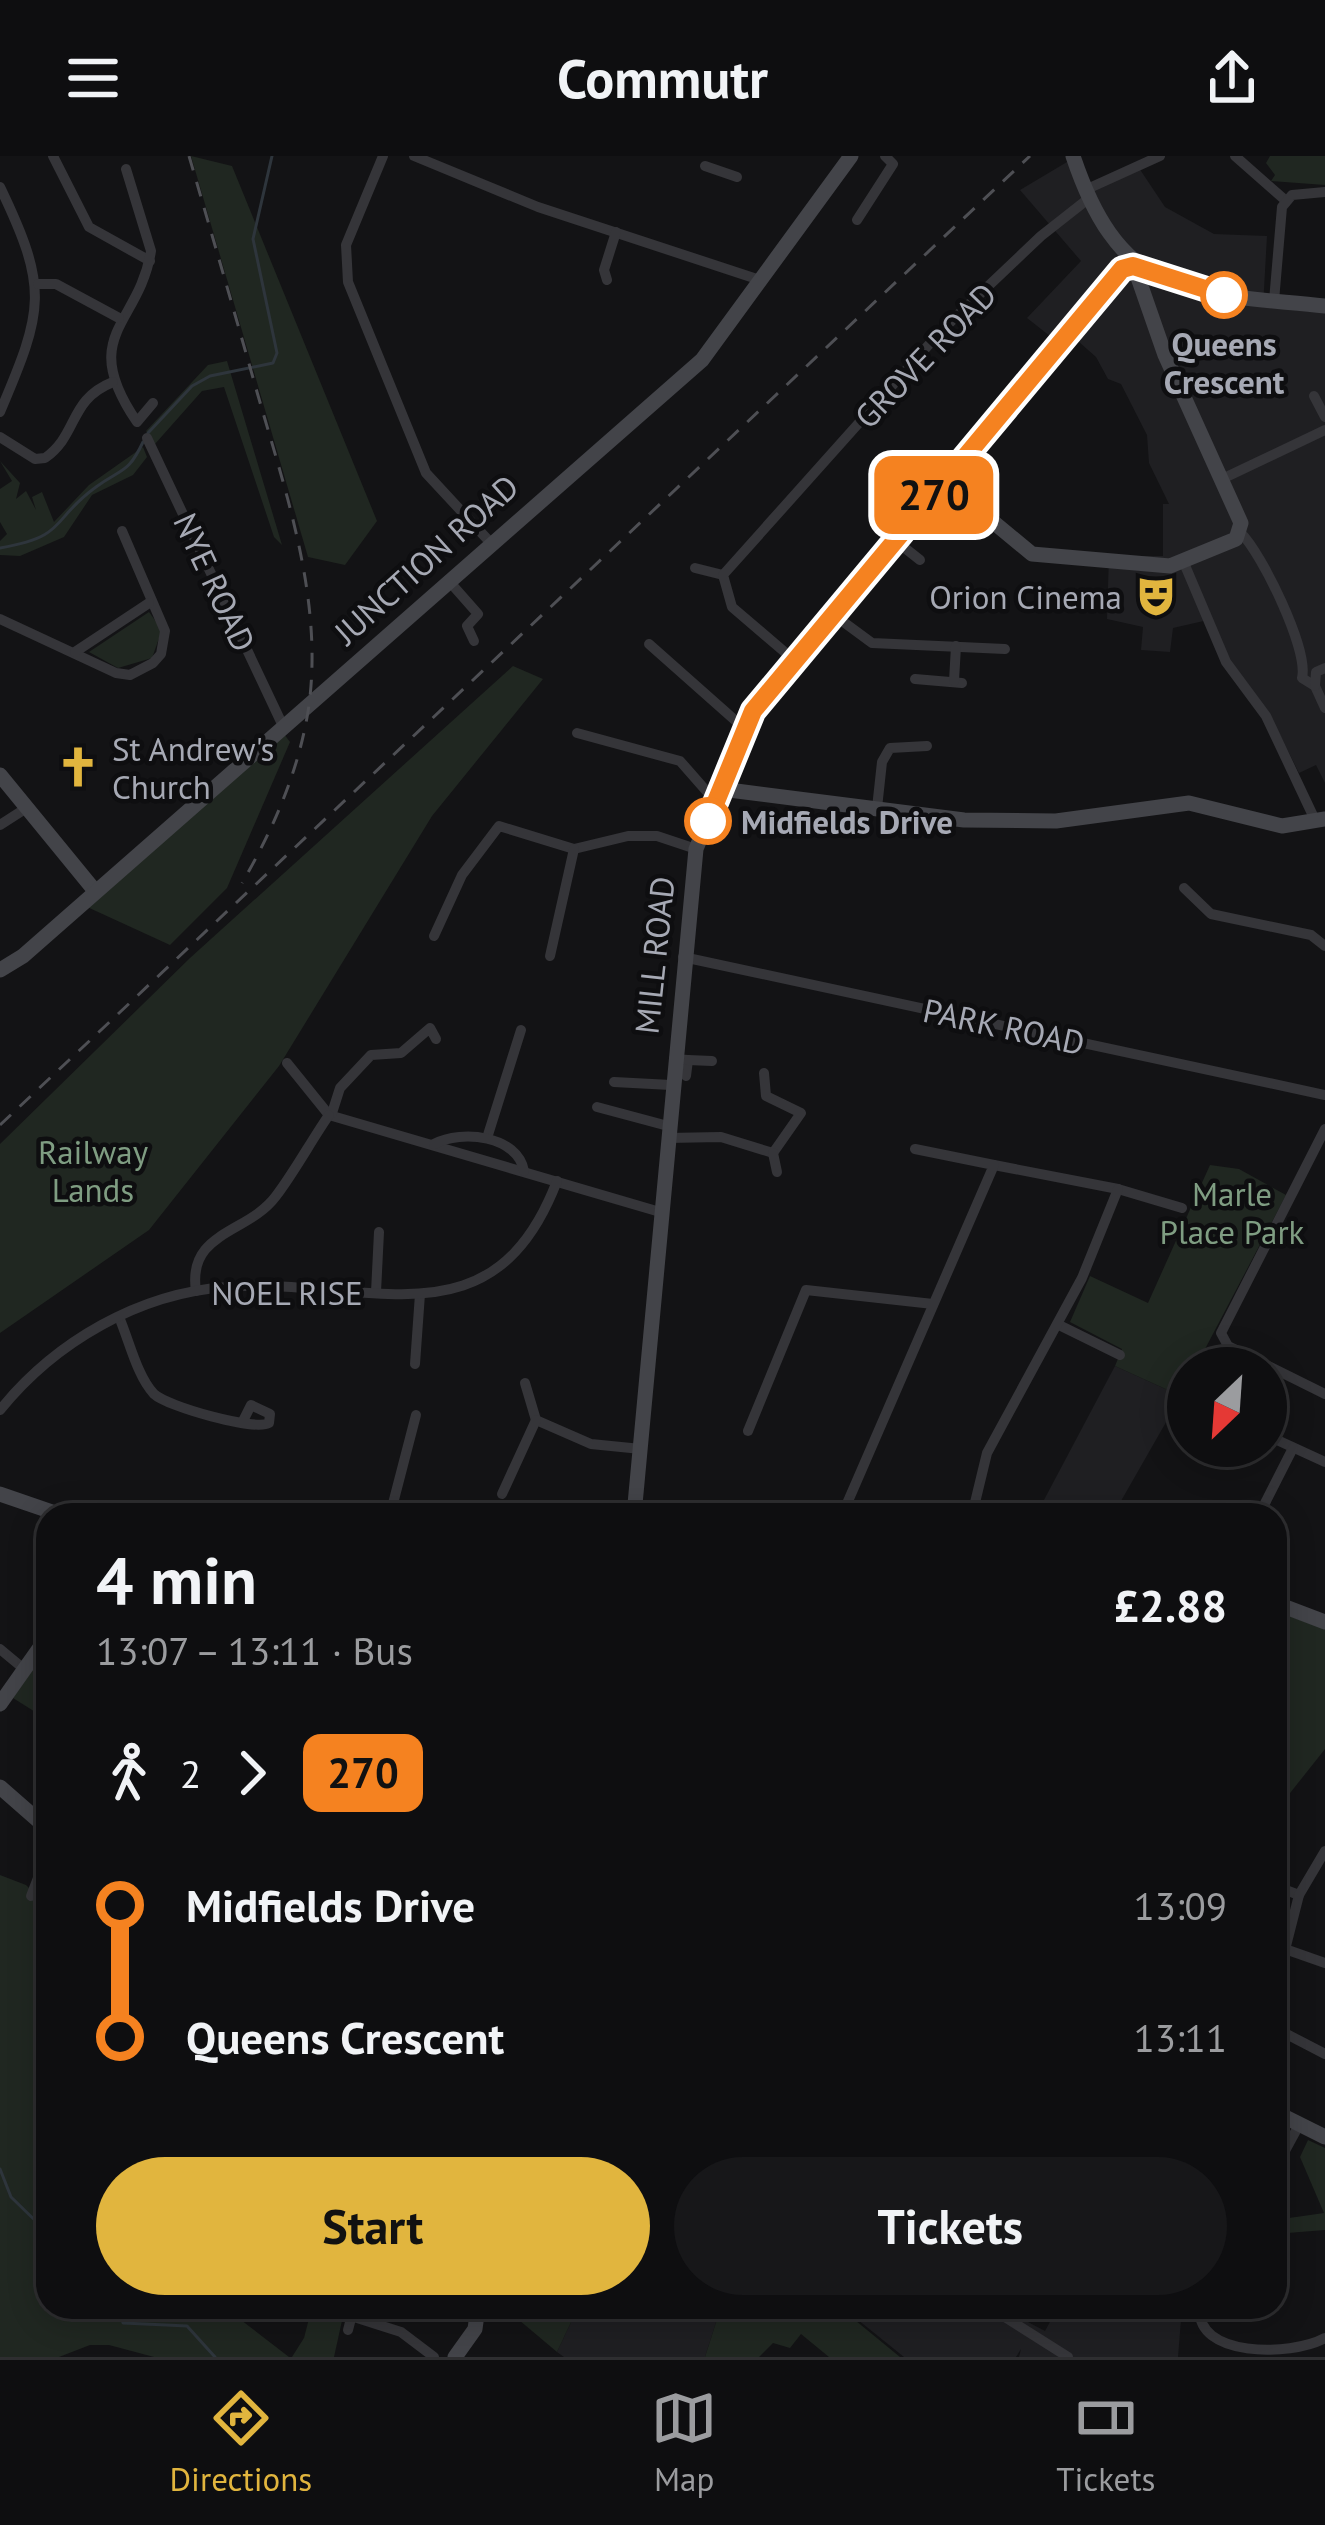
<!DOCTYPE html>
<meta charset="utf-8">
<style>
:root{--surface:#0e0e10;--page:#171719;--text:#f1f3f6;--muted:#9b9c9f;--line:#2e2e30;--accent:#e1b53e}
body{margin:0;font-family:"PT Sans",sans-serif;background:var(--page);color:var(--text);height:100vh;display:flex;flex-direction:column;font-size:45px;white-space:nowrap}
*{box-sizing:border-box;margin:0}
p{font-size:39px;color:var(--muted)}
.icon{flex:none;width:66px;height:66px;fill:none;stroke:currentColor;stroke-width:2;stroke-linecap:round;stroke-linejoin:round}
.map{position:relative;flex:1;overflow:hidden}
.panel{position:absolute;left:36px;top:1347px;width:1251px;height:816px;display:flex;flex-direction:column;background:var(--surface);border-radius:36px;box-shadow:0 6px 30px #0003,0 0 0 3px var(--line)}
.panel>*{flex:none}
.badge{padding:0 24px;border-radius:18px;font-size:42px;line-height:78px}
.needle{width:78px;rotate:205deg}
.fabs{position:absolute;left:1167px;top:1191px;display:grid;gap:24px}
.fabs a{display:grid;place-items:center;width:120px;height:120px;border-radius:50%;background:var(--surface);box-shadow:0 6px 30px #0003,0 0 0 3px var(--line);font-size:60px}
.map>.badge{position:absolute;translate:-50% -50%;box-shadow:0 0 0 6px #fff}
.legs{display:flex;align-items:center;gap:18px;height:132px;padding:0 60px;font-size:39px}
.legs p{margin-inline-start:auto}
.summary{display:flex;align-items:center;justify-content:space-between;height:204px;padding:0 60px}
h1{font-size:66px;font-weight:600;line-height:90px}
.action{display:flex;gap:24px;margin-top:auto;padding:24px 60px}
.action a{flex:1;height:138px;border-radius:72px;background:var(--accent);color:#111;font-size:48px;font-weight:600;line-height:138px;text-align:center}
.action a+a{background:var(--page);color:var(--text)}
ul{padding:0 60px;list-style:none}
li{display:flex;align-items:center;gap:42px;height:132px;font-size:45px}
li i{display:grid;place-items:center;width:18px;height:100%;margin:0 15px;background:currentColor}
li i::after{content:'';width:30px;height:30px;margin:-15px;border:9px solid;border-radius:50%;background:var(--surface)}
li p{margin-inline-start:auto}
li:first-child i{background:linear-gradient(#0000 50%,currentColor 0)}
li:last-child i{background:linear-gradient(currentColor 50%,#0000 0)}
header{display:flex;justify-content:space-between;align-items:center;height:156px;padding:0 60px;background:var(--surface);font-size:54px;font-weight:600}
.tab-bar{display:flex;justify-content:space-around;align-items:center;height:168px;border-top:3px solid var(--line);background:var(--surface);font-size:33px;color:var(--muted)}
.tab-bar a{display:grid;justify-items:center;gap:6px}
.tab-bar .selected{color:var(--accent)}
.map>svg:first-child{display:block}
</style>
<header><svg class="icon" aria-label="menu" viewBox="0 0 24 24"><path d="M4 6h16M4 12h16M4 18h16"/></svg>Commutr<svg class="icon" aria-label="share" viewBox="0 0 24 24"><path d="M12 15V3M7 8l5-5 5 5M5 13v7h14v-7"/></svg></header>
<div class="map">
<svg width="1325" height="2201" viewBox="0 0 1325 2201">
<rect width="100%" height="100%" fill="#131315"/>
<g fill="#1f1f22">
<polygon points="1072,3 1085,34 1139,12 1165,51 1214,78 1267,80 1263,151 1325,156 1325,627 1316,609 1299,617 1271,561 1240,523 1208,464 1173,472 1170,496 1141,494 1143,471 1107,463 1109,400 1163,400 1163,348 1169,348 1149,307 1147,279 1121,228 1108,223 1096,201 1070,178 1060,188 1027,162 1081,105 1020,34"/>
<polygon points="1115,1210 1181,1240 1113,1359 1036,1359"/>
<polygon points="578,2151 721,2151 705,2201 564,2201 557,2196"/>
<polygon points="842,2151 999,2151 1045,2175 1058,2151 1182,2151 1178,2201 1019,2201 1021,2193 1016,2201 904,2201"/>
</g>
<g fill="#202721">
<polygon points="191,0 232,10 377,365 345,409 308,401"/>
<polygon points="1270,0 1325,0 1325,29 1271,25 1275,19 1266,7"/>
<polygon points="227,205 282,389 274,381 224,231 202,235 155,288 146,275 208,209"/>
<polygon points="143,291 147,301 133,319 92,339 64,381 20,400 0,399 0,385 7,378 0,366 0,333 12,325 0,305 20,327 16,343 26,335 36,354 32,341 42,336 54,366 89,329"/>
<polygon points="149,456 162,474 152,502 118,512 89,496"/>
<polygon points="513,510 543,523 432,660 279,910 149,1074 0,1177 0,988 190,802"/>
<polygon points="284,578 290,586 227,732 170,789 85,750"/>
<polygon points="1210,1009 1239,1013 1286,1039 1195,1212 1188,1212 1181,1240 1115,1210 1122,1193 1070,1166 1090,1120 1148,1147"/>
<polygon points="1275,1455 1325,1473 1325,1593 1275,1656"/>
<polygon points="36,1509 48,1515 48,1564 13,1542"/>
<polygon points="0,1719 26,1729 48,1751 48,2151 224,2151 289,2201 154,2201 109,2189 90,2189 59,2201 0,2201"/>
<polygon points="1308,1984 1325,1992 1325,2074 1275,2078 1275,2064 1324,2057 1300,2001"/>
<polygon points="312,2151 345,2151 334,2201 292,2201 304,2182"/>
<polygon points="512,2151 578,2151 557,2196 507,2154"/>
<polygon points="721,2151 839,2151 900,2201 829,2201 801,2178 790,2192 773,2187 759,2201 705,2201"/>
</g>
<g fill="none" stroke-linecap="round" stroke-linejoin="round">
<g stroke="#2e353c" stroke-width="3">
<polyline points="148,277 192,230 210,220 273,207 277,197 253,83 272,0"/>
<path d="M0,392C69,380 50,364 96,331C122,312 128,318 143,286"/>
<polyline points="0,2013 11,2041 48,2077"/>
<polyline points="119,2151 123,2167 187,2170 215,2201"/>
</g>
<g stroke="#353539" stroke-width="10">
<polyline points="53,0 89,71 150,105"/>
<polyline points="383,0 346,89 348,126 426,317 489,385"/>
<polyline points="414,0 538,51 760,124"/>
<polyline points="1235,0 1285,44"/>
<polyline points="705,10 737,21"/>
<path d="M126,13L151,95C139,170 77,178 137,266L153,247"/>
<path d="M0,31C49,133 44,153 0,256"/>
<polyline points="1085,34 1160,0"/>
<polyline points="857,64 893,8 885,0"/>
<polyline points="607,124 604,114 616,76"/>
<polyline points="38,128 56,128 119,162"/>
<polyline points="1274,145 1282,51 1292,39 1325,36"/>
<polyline points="1314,240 1325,261"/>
<path d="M0,281L35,303L45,302C79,278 68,244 113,226"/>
<polyline points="147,282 283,570"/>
<polyline points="1222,323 1325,274"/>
<path d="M1241,377C1262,398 1309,494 1302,522L1315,530L1325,552"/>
<polyline points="896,385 920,404"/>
<polyline points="1184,407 1226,506 1266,560 1316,666"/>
<polyline points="695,412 723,419"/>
<polyline points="448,424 478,458 467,470 474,485"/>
<polyline points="834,459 872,487 1005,493"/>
<polyline points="0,463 116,517 130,519 153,507 161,498 165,475 122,375"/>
<polyline points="649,488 746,574"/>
<polyline points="75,496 149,447"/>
<polyline points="794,504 732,451 723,419 942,174 1041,80 1088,43"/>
<polyline points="915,523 962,527"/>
<polyline points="954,525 956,490"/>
<polyline points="1315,530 1316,516 1325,512"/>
<polyline points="577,577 680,605 716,646"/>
<polyline points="877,652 882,606 890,592 927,590"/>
<polyline points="0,669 28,651"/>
<polyline points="1184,732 1211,758 1311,779 1325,790"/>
<polyline points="434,780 462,719 499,670 574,693 628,680 657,680 696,693"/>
<polyline points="550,800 574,693"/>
<polyline points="683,801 1325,939"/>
<polyline points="674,903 688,904 686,920"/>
<polyline points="688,904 712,905"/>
<polyline points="287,907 329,959 660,1056"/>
<polyline points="614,926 671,929"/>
<polyline points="597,951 668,970"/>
<polyline points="332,957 340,932 371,899 401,897 430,872 436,883"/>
<polyline points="1325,973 1221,1177 1228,1190 1325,1238"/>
<polyline points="487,982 521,874"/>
<polyline points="667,982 721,981 773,997 801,957 766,940 764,917"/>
<path d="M434,988C462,973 518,980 524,1015"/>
<polyline points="773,997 777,1016"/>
<polyline points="994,1009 1118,1033 1182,1052"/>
<path d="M196,1135C187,1075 248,1078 276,1040C295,1015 311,985 329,959"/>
<polyline points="376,1136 379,1076"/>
<path d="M119,1161C129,1184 137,1220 154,1238C168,1251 255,1275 269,1267L270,1258L251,1249L242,1267"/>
<polyline points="1059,1169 1120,1199"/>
<polyline points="415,1208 420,1138"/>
<polyline points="525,1227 536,1264 591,1288 641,1293"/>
<path d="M0,1254C55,1186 139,1137 227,1131C365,1120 492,1195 557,1025"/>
<polyline points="748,1275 806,1134 933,1148"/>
<polyline points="1266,1279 1325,1306"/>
<polyline points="502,1338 536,1264"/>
<polyline points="390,1359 416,1259"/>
<polyline points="842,1359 994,1009 915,993"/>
<polyline points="972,1359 987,1297 1082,1122 1118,1033"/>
<polyline points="1259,1359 1293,1292"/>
<polyline points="0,1493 24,1513"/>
<polyline points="1275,1730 1299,1739"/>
<polyline points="31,1740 48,1696"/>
<polyline points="1285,1793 1325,1807"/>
<polyline points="1275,1833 1299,1739 1325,1695"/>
<polyline points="1275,1872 1325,1898"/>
<polyline points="1275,2013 1299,1969"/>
<polyline points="989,2151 1068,2201"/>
<path d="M1200,2151C1194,2201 1290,2201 1325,2182"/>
<polyline points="354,2161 401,2176 434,2201"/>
<polyline points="348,2174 354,2151"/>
</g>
<g stroke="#434449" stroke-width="15">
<path d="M1073,0C1122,146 1189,136 1325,150"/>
<polyline points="945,326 1032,398 1170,410 1236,383 1241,367 1165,199 1134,110"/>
<polyline points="0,619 95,735"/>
<polyline points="721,633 964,664 1056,665 1189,647 1282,670 1325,663"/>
<polyline points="0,814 23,800 702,204 851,0"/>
<polyline points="0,1338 61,1359"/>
<polyline points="634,1359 696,693 753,555 1122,113 1134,110"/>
<polyline points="1275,1447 1325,1466"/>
<polyline points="0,1548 48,1480"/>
<polyline points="0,1631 48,1673"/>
<polyline points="1275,1956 1325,1981"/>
<polyline points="455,2201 475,2173 478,2151"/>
</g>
<g stroke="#4e4f54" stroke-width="3" stroke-dasharray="15 12" stroke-linecap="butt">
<path d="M189,0C212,79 235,158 257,236C286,337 323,443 309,549C300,612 274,672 242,727"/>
<polyline points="0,969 1030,0"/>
</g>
</g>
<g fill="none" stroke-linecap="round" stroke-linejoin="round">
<g stroke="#fff" stroke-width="27">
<polyline id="line-1" points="708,665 753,555 1122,113 1133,110 1224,139"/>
</g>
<use href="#line-1" stroke="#f58220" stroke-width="18"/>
</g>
<defs>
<g id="theatre-bare" transform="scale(3.24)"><path d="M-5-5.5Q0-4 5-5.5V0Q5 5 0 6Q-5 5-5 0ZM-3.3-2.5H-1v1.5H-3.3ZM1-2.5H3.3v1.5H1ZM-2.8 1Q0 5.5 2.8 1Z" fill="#e1b53e" stroke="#0e0e10" stroke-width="2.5" paint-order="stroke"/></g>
<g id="church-bare" transform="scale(3.24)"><path d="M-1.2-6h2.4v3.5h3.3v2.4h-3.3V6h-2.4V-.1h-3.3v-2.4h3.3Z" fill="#e1b53e" stroke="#0e0e10" stroke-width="2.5" paint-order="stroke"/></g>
</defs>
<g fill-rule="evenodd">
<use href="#theatre-bare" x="1156" y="440"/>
<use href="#church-bare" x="78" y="611"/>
</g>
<g fill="#fff" stroke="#f58220" stroke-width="6">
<circle cx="1224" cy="139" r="21"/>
<circle cx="708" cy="665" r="21"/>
</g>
<g text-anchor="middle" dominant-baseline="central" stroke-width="9" stroke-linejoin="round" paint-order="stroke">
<g font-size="33" font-weight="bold" fill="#a6a9b4" stroke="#0e0e10">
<text x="1224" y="187">Queens<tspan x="1224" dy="38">Crescent</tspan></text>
<text x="741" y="665" text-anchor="start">Midfields Drive</text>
</g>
<g font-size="33" fill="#a6a9b4" stroke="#0e0e10">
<text transform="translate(925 199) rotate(-46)">GROVE ROAD</text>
<text transform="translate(426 403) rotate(-42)">JUNCTION ROAD</text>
<text transform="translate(215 426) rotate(65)">NYE ROAD</text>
<text transform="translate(654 799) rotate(-84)">MILL ROAD</text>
<text transform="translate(1004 870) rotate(12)">PARK ROAD</text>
<text x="287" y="1136">NOEL RISE</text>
</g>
<g font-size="33" fill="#a6a9b4" stroke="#0e0e10" text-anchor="end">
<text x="1122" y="440">Orion Cinema</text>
<text x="112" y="592" text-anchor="start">St Andrew's<tspan x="112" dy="38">Church</tspan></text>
</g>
<g font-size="33" fill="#7f9d82" stroke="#0e0e10">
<text x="93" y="995">Railway<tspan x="93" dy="38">Lands</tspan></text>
<text x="1232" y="1037">Marle<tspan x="1232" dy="38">Place Park</tspan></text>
</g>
</g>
</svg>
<div class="fabs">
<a><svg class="needle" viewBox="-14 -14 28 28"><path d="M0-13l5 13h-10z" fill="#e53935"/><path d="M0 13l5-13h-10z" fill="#9b9c9f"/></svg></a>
</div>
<b class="badge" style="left:934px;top:339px;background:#f58220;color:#111">270</b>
<section class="panel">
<div class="summary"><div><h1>4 min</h1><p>13:07 – 13:11 · Bus</p></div><b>£2.88</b></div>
<div class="legs"><svg class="icon" aria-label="walk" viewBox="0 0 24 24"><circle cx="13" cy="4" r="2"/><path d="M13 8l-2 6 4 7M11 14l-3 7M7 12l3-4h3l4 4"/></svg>2<svg class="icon" aria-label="forward" viewBox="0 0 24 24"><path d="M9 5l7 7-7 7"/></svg><b class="badge" style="background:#f58220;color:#111">270</b></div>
<ul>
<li><i style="color:#f58220"></i><b>Midfields Drive</b><p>13:09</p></li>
<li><i style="color:#f58220"></i><b>Queens Crescent</b><p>13:11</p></li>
</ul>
<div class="action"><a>Start</a><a>Tickets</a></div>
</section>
</div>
<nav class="tab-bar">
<a class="selected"><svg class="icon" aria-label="directions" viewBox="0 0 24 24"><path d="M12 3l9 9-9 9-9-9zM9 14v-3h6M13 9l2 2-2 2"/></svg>Directions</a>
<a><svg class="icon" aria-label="map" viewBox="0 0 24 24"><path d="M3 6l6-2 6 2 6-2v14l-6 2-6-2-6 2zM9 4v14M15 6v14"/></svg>Map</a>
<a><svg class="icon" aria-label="tickets" viewBox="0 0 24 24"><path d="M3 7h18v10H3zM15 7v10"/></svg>Tickets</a>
</nav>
